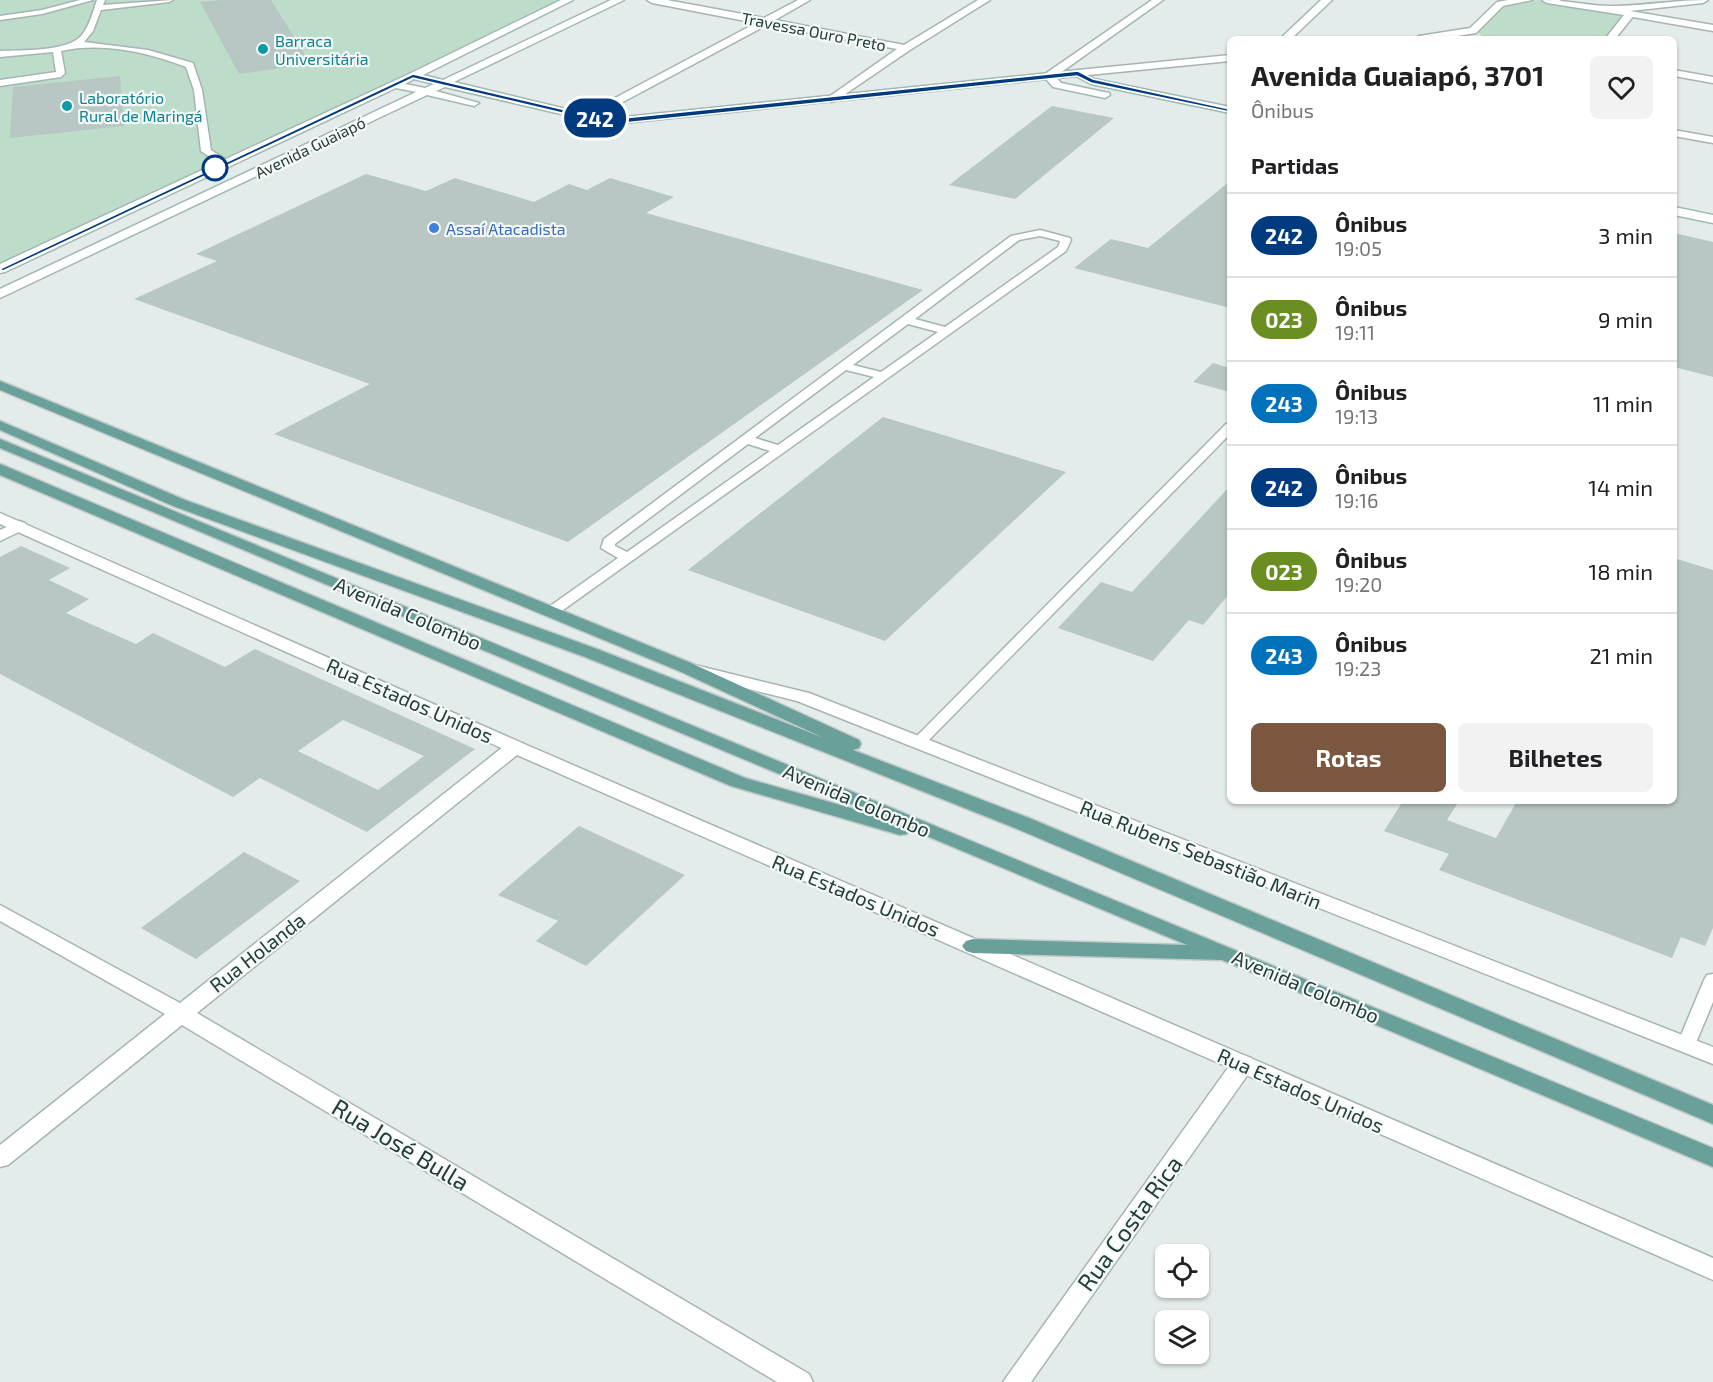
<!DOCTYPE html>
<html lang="pt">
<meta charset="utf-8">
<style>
:root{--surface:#fff;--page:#f2f2f2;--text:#202124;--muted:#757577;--line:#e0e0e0;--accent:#7c573f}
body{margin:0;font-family:"Exo 2",sans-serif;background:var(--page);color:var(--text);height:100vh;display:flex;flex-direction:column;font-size:22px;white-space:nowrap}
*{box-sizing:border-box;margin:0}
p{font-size:20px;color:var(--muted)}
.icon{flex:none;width:33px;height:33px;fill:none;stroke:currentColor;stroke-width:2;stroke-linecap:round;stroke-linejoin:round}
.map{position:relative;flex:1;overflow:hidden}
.details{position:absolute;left:1227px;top:36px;width:450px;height:768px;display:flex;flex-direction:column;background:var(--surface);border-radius:9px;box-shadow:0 2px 4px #0004}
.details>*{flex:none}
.badge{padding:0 12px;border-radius:20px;font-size:21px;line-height:39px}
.fabs{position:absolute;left:1155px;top:1244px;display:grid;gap:12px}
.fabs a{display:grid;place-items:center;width:54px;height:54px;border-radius:9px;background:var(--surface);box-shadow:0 2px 4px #0004;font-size:30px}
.map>.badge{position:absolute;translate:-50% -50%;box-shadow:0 0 0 3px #fff}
h2{padding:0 24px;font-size:22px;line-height:54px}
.round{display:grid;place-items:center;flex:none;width:63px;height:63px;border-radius:9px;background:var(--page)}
.head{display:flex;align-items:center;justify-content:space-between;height:102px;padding:0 24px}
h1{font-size:28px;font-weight:700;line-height:45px}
.action{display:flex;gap:12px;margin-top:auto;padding:12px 24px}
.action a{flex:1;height:69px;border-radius:9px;background:var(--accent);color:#fff;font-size:24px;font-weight:700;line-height:69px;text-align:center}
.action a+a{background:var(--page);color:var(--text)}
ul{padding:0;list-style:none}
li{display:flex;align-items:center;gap:18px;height:84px;padding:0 24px;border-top:2px solid var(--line)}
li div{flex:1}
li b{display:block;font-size:22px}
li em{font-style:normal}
li .badge{min-width:66px;font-weight:700;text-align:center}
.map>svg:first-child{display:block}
</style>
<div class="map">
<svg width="1713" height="1382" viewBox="0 0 1713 1382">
<rect width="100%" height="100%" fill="#e3ecea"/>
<g fill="#bdddca">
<polygon points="0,0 568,0 0,269"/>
<path d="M1527,0C1561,0 1597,4 1630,14L1610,39H1488L1474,31L1500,4Z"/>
</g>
<g fill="#b8c7c3" fill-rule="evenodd">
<polygon points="222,0 271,0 311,64 239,74 200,2"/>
<polygon points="120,76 124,126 10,138 13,87"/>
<polygon points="1052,106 1114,118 1015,199 949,185"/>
<polygon points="366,174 426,191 455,178 534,202 569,184 587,190 610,178 674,197 646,213 923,290 568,542 274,434 370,384 134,299 217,261 196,254"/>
<polygon points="1230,181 1230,308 1074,268 1111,239 1148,248"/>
<polygon points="1674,233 1713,242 1713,377 1674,367"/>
<polygon points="1213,363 1230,368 1230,392 1193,382"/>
<polygon points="883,417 1066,472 885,641 688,570"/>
<polygon points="1230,486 1230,593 1203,625 1189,620 1153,661 1058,628 1101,582 1132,592"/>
<path d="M21,546L70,568L49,580L89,599L66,613L136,644L153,633L225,667L255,649L475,749L367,832L260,778L233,797L0,674V557ZM343,720L424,756L378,790L298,751Z"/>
<polygon points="1674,558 1713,570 1713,928 1705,946 1681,937 1672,958 1439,870 1449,854 1384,831 1403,801 1459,801 1447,820 1496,838 1517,801 1674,801"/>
<polygon points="579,826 685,875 586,966 536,941 558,921 498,895"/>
<polygon points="244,852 300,881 196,959 141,928"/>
</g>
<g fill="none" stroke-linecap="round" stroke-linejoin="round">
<g stroke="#a6b4b2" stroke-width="3">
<g id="service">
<polygon points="80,0 93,0 42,14 0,20 0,16 42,10"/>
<path d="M97,0H105L103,5L173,0L169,2L101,10L93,31L84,42L148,50L193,63L202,90L211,150L228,161V165H222L201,151L194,90L186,67C147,52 102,42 61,51L65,73L61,77L0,86V80L56,72L53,52L0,57V51C22,50 68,52 82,35C90,25 93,11 97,0Z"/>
<path d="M1040,230L1070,238L1071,240L1066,251L556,615H546L544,612L546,609L618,558L601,548L604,539L1011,236ZM1040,236L1060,241L1058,247L945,327L915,319L1019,240ZM908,324L938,332L881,372L853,365ZM846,370L874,377L778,445L755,438ZM748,444L770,451L627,552L615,546V544Z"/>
<polygon points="1230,423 1230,434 923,746 913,746 910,743 913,740 1226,424"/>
<polygon points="1713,974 1713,1002 1695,1045 1693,1050 1686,1052 1679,1050 1677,1045 1704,980 1707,975"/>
</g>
</g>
<g stroke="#a6b4b2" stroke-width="3">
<g id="minor">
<polygon points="647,0 667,0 764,18 798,0 810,0 775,20 904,45 978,0 990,0 910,50 835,101 831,102 826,99 897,49 767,25 591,119 583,119 583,115 756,23 652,3"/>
<polygon points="1152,0 1163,0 1053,78 1045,78 1045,74"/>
<polygon points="1321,0 1332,0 1291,39 1280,39"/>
<polygon points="1550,0 1561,0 1556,3"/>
<polygon points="1630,11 1713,25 1713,31 1627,16 1625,14"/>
<polygon points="1674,70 1713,77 1713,83 1674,76"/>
<polygon points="1674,130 1713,137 1713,143 1674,136"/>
<polygon points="19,521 25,523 27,526 25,529 0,541 0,530"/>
<polygon points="515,741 522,743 524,747 522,751 197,1013 809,1374 813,1382 777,1382 182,1025 8,1165 0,1167 0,1145 165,1014 0,921 0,905 180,1003 508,743"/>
<polygon points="1243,1055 1251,1058 1254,1064 1251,1070 1031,1382 1003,1382 1235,1058"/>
</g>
</g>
<g stroke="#a6b4b2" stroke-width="3">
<g id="tertiary">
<polygon points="1508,0 1532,0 1503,6 1476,33 1439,39 1414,39 1419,36 1470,28 1497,2"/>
<path d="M1542,0C1568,0 1594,7 1618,6C1648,5 1677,0 1708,0L1703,3L1630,11L1635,14L1615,39H1605L1624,15L1547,3Z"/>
<polygon points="1230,55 1230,61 1078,76 1073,73 1078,70"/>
<polygon points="0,513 522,743 1713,1258 1713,1280 508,751 0,524"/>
<polygon points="695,665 809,693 1713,1047 1713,1064 797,701 689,674 686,670 689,666"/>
</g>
</g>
<g stroke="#a2b8b3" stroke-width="3">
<g id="secondary">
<path d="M561,0H573L423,75L443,80L611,0H624L454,82L587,114L624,117L1078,70L1094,79L1230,107V113L1091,84L1076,76L1057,78L1061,83L1109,93L1110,95L1105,98L1053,87L1046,79L624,123L587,120L445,87L436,91L479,103L474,106L427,95L0,298V289L416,92L396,88L5,272L0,273V264L409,74ZM414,79L434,84L425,88L405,84Z"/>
<polygon points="1674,207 1713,215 1713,223 1674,215"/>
</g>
</g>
<g stroke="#c1c9c8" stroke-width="3">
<g id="primary">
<polygon points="0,381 691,663 859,740 861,744 859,748 853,750 1029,818 1713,1105 1713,1124 1015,828 585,657 173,506 0,430 0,421 185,500 597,649 824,738 679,671 0,390"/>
<polygon points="0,439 1713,1148 1713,1167 1222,960 973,953 966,951 962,946 966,941 973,939 1187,945 910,829 907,834 900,835 731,786 0,475 0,464 5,466 745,778 882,817 0,448"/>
</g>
</g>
<use href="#service" fill="#fff" fill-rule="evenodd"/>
<use href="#minor" fill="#fff" fill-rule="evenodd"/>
<use href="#tertiary" fill="#fff" fill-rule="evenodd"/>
<use href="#secondary" fill="#fff" fill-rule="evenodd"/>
<use href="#primary" fill="#69a09a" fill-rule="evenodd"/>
</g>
<polygon fill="#003b80" stroke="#fff" stroke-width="1.5" points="1078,71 1093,79 1234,110 1230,112 1091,83 1077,76 624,123 587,119 413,78 3,271 0,269 413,74 587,115 624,118"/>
<g fill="#0f9aa8" stroke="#f4f9f7" stroke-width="2">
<circle cx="263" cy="49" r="6"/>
<circle cx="67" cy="106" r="6"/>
</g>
<circle fill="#fff" stroke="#003b80" stroke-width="3" cx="215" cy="168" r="12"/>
<circle fill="#3f7fe0" stroke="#f4f9f7" stroke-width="2" cx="434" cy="228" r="6"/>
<g text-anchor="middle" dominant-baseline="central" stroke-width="4.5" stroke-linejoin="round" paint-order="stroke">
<g font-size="16" fill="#233d3a" stroke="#f4f9f7">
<text transform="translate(814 31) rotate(11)">Travessa Ouro Preto</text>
<text transform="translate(310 147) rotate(-26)">Avenida Guaiapó</text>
</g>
<g font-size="16" fill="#0d838f" stroke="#f4f9f7" text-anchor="start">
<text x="275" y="40">Barraca<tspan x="275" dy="18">Universitária</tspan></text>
<text x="79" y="97">Laboratório<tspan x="79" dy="18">Rural de Maringá</tspan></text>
</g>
<g font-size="16" fill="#366cbe" stroke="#f4f9f7" text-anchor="start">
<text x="446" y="228">Assaí Atacadista</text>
</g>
<g font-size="20" fill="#233d3a" stroke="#f4f9f7">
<text transform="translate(408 613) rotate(23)">Avenida Colombo</text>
<text transform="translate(410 700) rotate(24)">Rua Estados Unidos</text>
<text transform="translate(857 800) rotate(23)">Avenida Colombo</text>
<text transform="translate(1201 854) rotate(22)">Rua Rubens Sebastião Marin</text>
<text transform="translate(856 895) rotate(23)">Rua Estados Unidos</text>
<text transform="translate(257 952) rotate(-38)">Rua Holanda</text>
<text transform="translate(1306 986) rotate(23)">Avenida Colombo</text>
<text transform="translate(1301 1090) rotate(24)">Rua Estados Unidos</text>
</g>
<g font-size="24" fill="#233d3a" stroke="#f4f9f7">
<text transform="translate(401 1144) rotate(31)">Rua José Bulla</text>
<text transform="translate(1129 1223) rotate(-54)">Rua Costa Rica</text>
</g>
</g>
</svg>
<div class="fabs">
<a><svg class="icon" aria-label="locate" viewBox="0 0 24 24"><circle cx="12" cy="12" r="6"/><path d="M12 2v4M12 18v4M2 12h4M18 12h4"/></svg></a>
<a><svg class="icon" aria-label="layers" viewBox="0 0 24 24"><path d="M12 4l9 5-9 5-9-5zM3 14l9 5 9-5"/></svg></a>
</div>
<b class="badge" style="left:595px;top:118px;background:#003b80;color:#fff">242</b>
<section class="details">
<div class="head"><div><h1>Avenida Guaiapó, 3701</h1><p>Ônibus</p></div><a class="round"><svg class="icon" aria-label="heart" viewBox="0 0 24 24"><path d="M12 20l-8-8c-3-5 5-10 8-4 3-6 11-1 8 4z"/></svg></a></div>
<h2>Partidas</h2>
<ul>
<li><span class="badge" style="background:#003b80;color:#fff">242</span><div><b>Ônibus</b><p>19:05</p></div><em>3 min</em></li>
<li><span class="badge" style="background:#6b8e23;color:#fff">023</span><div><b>Ônibus</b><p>19:11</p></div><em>9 min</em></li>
<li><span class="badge" style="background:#0072bc;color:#fff">243</span><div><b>Ônibus</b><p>19:13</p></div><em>11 min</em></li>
<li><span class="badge" style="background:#003b80;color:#fff">242</span><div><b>Ônibus</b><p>19:16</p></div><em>14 min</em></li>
<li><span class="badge" style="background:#6b8e23;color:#fff">023</span><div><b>Ônibus</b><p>19:20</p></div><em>18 min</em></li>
<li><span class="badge" style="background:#0072bc;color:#fff">243</span><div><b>Ônibus</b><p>19:23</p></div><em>21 min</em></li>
</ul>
<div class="action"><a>Rotas</a><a>Bilhetes</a></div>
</section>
</div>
